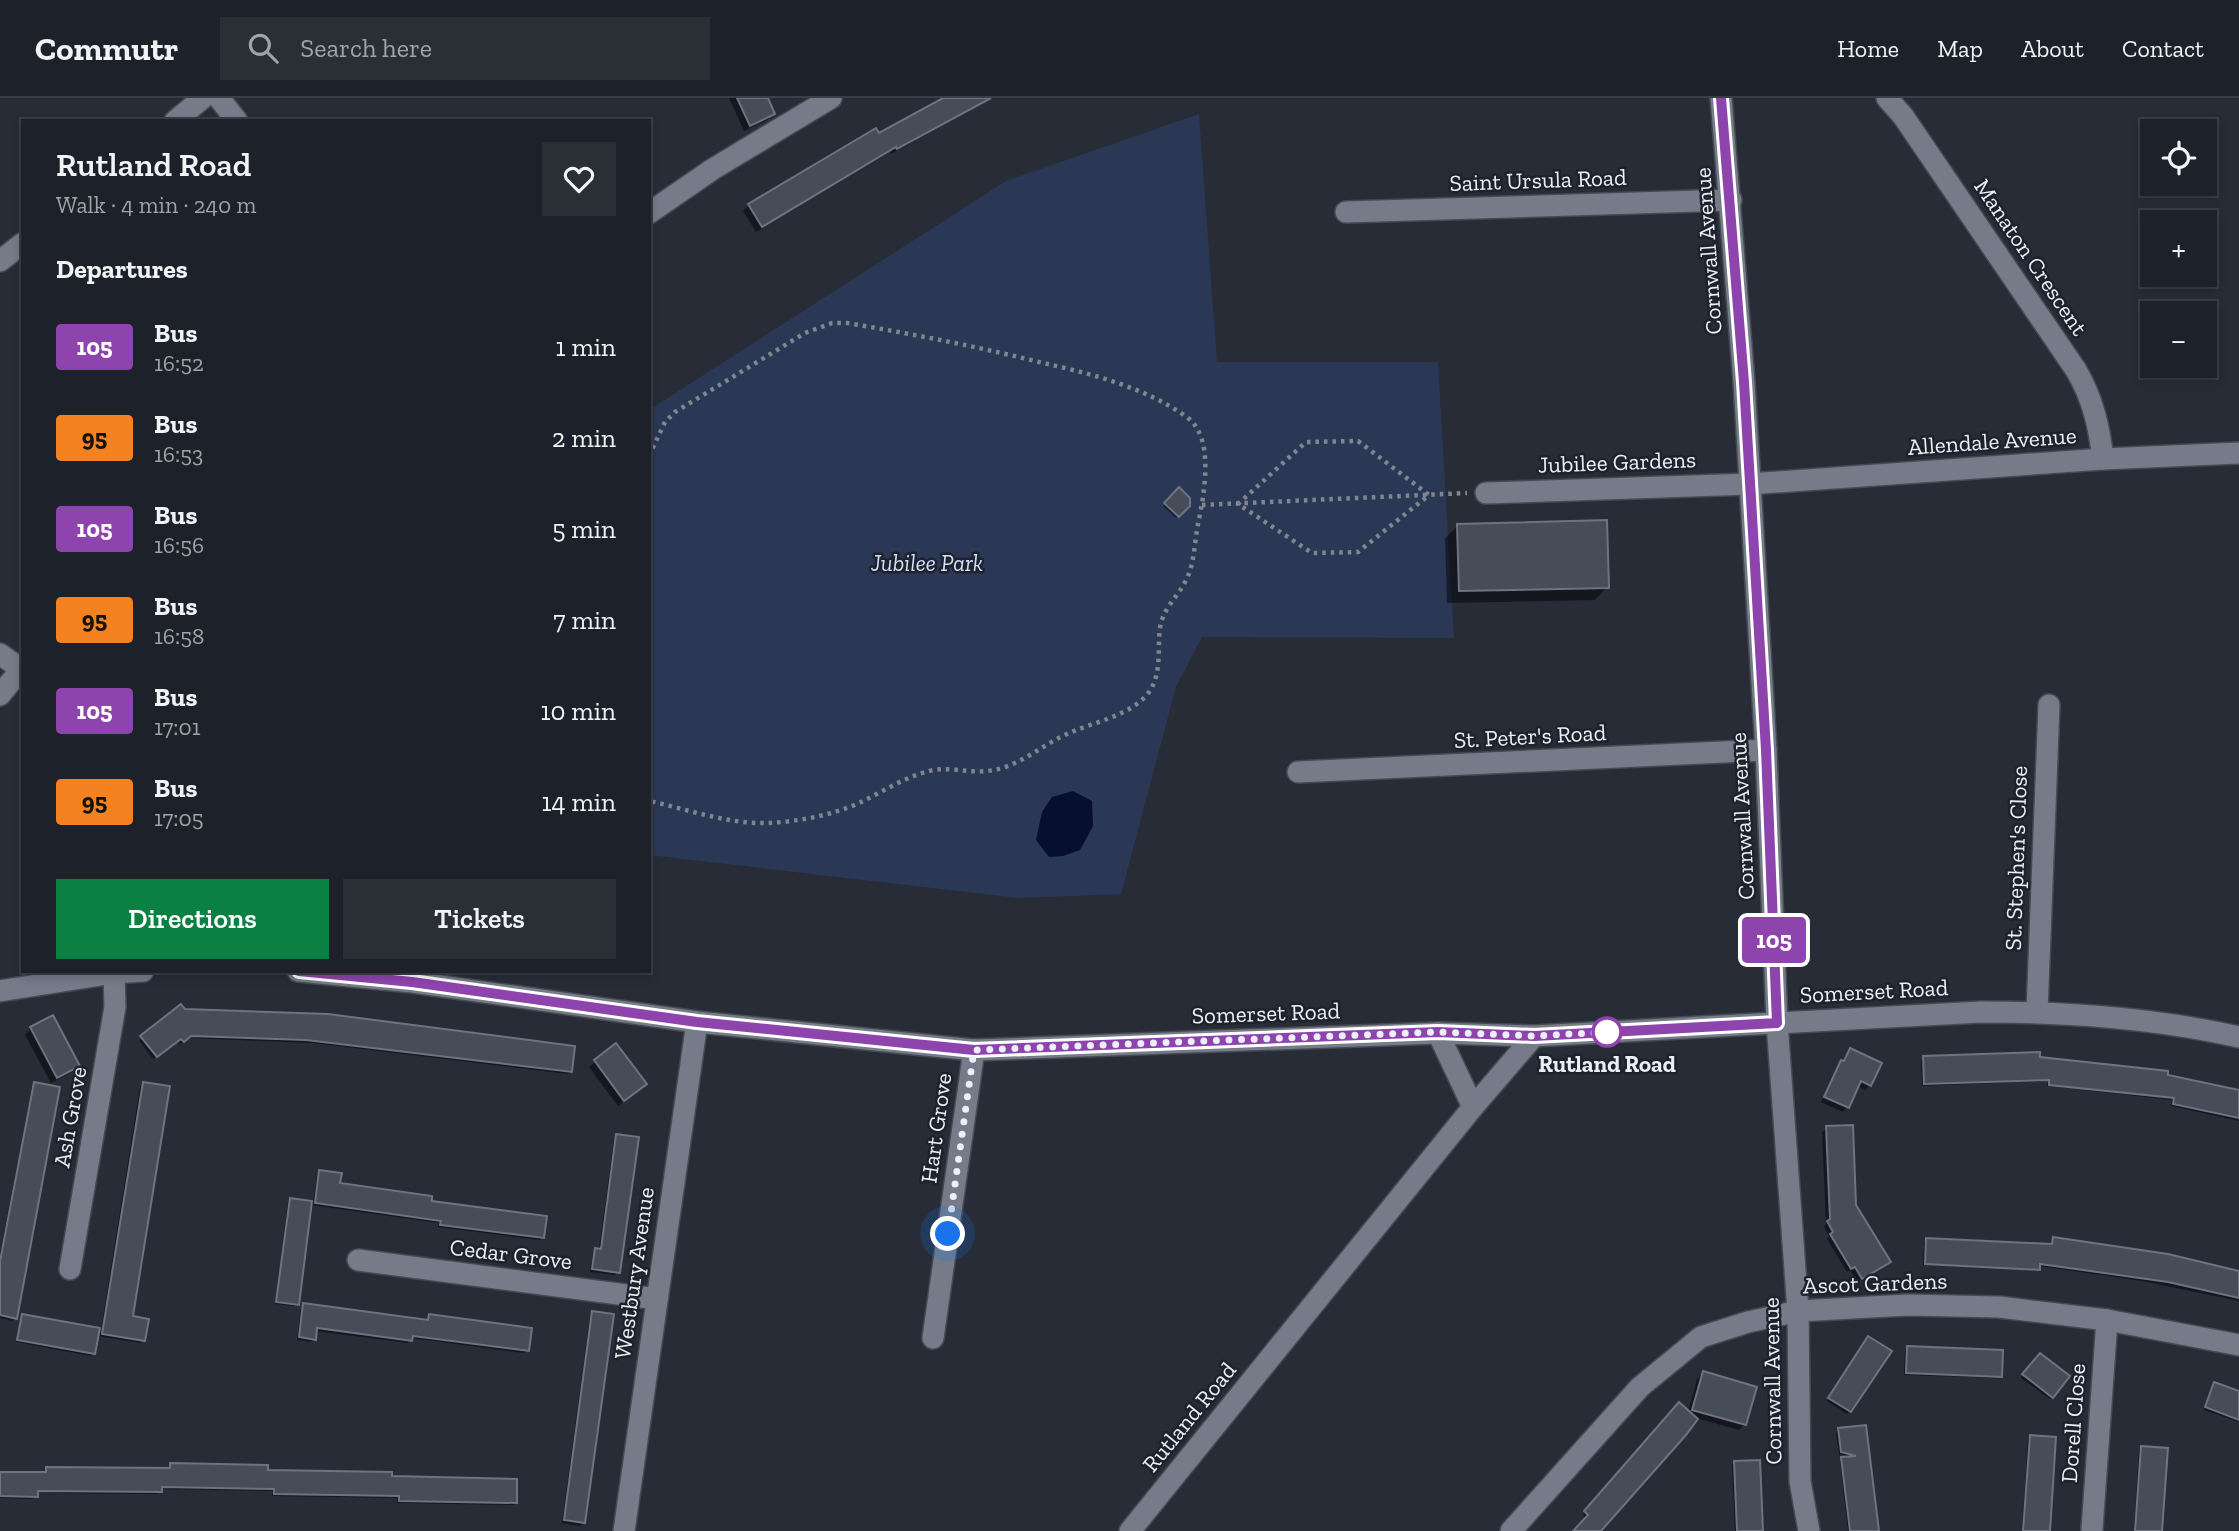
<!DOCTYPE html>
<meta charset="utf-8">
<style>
:root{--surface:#1d2129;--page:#2a2e35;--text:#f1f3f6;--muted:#a0a3a8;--line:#3b3e46;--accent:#0b8043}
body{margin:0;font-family:"Zilla Slab",serif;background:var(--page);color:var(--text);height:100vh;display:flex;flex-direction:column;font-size:26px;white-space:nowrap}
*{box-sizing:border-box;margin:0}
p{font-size:23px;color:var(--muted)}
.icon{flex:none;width:38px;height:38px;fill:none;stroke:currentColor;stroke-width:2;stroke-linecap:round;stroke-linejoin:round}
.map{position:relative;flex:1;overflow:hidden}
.panel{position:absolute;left:21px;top:21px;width:630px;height:854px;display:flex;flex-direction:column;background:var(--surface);border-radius:0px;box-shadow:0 4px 10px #0003,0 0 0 2px var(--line)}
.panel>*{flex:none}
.badge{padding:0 14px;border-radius:5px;font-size:24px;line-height:46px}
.fabs{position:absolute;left:2140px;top:21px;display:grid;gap:14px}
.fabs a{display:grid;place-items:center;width:77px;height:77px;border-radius:0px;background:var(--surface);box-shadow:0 4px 10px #0003,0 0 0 2px var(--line);font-size:35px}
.you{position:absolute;width:35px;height:35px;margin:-18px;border:5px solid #fff;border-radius:50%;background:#1a73e8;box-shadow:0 0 0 10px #1a73e833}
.map>.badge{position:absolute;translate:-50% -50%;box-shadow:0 0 0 4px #fff}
h2{padding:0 35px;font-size:26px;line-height:63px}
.round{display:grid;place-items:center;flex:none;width:74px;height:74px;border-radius:0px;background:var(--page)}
.overview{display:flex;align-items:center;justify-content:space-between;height:119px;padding:0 35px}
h1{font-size:33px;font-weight:600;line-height:52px}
.button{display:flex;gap:14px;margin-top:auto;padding:14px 35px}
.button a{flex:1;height:80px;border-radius:0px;background:var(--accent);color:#fff;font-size:28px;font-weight:600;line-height:80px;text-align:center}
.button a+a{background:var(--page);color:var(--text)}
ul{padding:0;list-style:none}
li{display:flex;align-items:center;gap:21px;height:91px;padding:0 35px}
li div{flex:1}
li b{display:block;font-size:26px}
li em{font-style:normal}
li .badge{min-width:77px;font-weight:700;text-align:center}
header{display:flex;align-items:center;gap:42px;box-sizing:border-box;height:98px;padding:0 35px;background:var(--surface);border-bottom:2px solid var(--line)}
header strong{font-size:33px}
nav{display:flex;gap:38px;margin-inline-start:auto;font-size:24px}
.search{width:490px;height:63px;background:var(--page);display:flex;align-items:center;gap:18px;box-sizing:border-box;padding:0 24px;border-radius:0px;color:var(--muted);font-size:26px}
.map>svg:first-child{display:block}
</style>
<header>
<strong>Commutr</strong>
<div class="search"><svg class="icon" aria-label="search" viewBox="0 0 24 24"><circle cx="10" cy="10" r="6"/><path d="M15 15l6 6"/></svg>Search here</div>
<nav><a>Home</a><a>Map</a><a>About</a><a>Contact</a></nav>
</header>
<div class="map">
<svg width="2239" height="1433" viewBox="0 0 2239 1433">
<rect width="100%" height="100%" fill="#272c37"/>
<polygon fill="#2a3856" points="1199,16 1217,264 1438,264 1454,540 1202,539 1176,589 1121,796 1019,800 649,757 649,312 1006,83"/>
<polygon fill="#06102e" points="1073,693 1092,703 1093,728 1080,752 1063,758 1049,759 1036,742 1042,714 1052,699"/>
<g fill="#0007">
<polygon points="729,0 766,0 773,16 767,22 744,33"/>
<polygon points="947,0 966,0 971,9 965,15 891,56 890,54 756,134 743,113 749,107"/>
<polygon points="1179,392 1188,407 1176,420 1163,408"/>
<polygon points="1458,428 1607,489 1595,502 1447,505 1445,440"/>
<polygon points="184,913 570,974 568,976 313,945 187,940 180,946 177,942 153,961 139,942"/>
<polygon points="31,931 78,968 72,974 51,985 25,937"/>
<polygon points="616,947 639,991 618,1008 589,969"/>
<polygon points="1850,953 1870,987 1865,992 1857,988 1847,1009 1843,1014 1821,1004 1837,969"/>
<polygon points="1924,960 2039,961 2166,978 2239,994 2239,1023 2171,1008 2172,1002 2047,988 2048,983 1922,988 1921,962"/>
<polygon points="35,986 15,1220 12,1223 0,1220 0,1156 32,989"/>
<polygon points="143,986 131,1219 144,1242 141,1245 97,1238 91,1258 16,1244 23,1218 101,1232 140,989"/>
<polygon points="1827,1030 1855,1107 1885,1168 1857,1184 1850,1172 1847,1174 1827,1141 1829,1138 1824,1129 1826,1126 1822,1034"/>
<polygon points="617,1038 618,1174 615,1177 590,1174 593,1155 599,1152 614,1041"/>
<polygon points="320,1074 338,1086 430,1104 543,1139 540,1142 438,1129 439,1125 310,1107 297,1206 294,1208 275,1206 288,1104 290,1102 313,1105 317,1077"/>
<polygon points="2053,1141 2239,1174 2239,1203 2142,1183 2039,1168 2036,1173 1923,1167 1924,1144 1927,1142 2050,1148"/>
<polygon points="304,1207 426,1223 429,1218 527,1252 524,1255 411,1240 408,1245 315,1233 314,1241 311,1244 297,1242 301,1210"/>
<polygon points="593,1215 583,1425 580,1428 562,1425 590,1218"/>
<polygon points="1866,1242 1889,1253 1847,1316 1827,1303"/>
<polygon points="1907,1250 2000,1278 1998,1280 1904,1277 1905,1252"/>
<polygon points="2040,1257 2052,1299 2050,1301 2021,1280"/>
<polygon points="1703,1275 1745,1326 1739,1332 1696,1320 1599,1433 1575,1433 1586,1420 1583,1417 1676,1309 1688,1314 1697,1281"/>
<polygon points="2212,1288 2239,1295 2239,1324 2204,1312"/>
<polygon points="1865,1329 1877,1433 1848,1433 1840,1363 1851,1359 1839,1356 1836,1335 1839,1332"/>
<polygon points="2031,1339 2048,1433 2022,1433 2028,1341"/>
<polygon points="2142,1349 2160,1433 2134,1433 2139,1352"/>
<polygon points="1735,1365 1761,1433 1735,1433 1732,1367"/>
<polygon points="170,1366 390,1380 515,1405 513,1407 397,1405 397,1400 272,1398 273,1393 160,1391 157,1396 36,1395 33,1401 0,1400 0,1375 44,1376 47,1371 168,1372"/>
</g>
<g fill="#464c58" stroke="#6d7380" stroke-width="2">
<polygon points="737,0 768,0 775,16 750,28"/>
<polygon points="943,0 991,0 897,51 896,49 762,129 748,106 876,30 879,35"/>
<polygon points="1179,389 1190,400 1190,408 1179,419 1164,405"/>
<polygon points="1607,422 1609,490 1459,493 1457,426"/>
<polygon points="181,906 185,911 328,916 575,948 572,974 306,942 191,938 184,944 181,941 157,959 140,938"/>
<polygon points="53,917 80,968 57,980 30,929"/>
<polygon points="616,945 647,986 624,1003 594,962"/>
<polygon points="1850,950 1882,965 1871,988 1861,983 1849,1010 1824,999 1841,962 1844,963"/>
<polygon points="2040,954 2040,959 2168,973 2168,977 2239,992 2239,1020 2173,1006 2174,1000 2049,987 2049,982 1924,986 1923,958"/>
<polygon points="34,984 60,989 17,1221 0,1217 0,1163"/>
<polygon points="143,984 170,988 133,1218 149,1221 145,1243 102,1236"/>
<polygon points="1853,1027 1856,1107 1891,1164 1862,1181 1855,1169 1851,1171 1830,1136 1833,1134 1827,1123 1830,1121 1826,1028"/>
<polygon points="616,1036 639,1039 620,1175 592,1171 595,1150 601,1151"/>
<polygon points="319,1072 342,1075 340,1085 432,1098 432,1103 547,1118 544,1140 440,1127 441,1123 315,1105"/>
<polygon points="290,1100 312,1103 299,1207 276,1204"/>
<polygon points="2053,1139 2168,1156 2239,1173 2239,1200 2168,1184 2040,1166 2040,1172 1925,1166 1926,1140 2052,1146"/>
<polygon points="303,1205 428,1222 429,1216 532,1230 529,1253 413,1238 412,1243 317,1230 316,1242 299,1239"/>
<polygon points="592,1213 614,1216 585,1425 564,1422"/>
<polygon points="22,1216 100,1230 95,1256 17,1242"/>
<polygon points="1868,1238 1892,1253 1851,1314 1828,1300"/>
<polygon points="1907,1248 2003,1252 2002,1279 1906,1275"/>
<polygon points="2040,1255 2070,1278 2053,1300 2022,1276"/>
<polygon points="1703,1273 1757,1289 1746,1327 1692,1312"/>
<polygon points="2214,1284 2239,1293 2239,1322 2205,1309"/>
<polygon points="1679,1304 1698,1321 1686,1337 1601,1433 1573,1433 1588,1417 1584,1413"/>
<polygon points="1866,1327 1879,1433 1850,1433 1841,1359 1856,1358 1841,1354 1838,1330"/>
<polygon points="2030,1337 2056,1339 2050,1433 2023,1433"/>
<polygon points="2141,1348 2168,1350 2162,1433 2135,1433"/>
<polygon points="1760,1362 1763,1433 1737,1433 1734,1363"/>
<polygon points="170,1365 268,1367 268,1372 392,1374 392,1378 517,1381 517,1405 399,1403 399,1398 274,1396 274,1391 162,1389 162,1394 38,1393 38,1399 0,1398 0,1374 46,1374 46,1369 170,1370"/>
</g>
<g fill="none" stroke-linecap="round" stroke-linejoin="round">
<g stroke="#454952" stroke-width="24">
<g id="street">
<polyline points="219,0 237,23"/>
<polyline points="1721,0 1744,284 1766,652 1777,925 1798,1213 1800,1383 1809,1433"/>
<path d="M1887,0L1903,18L2076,272C2093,301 2099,328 2103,361"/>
<polyline points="175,23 203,0"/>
<polyline points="1346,114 1731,102"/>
<polyline points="0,163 23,145"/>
<polyline points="1486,395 1749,386 2103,361 2239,355"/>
<polyline points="0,556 21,571"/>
<polyline points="1298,674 1766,652"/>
<polyline points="2037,914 2049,607"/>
<polyline points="1438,935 1473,1009"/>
<polyline points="358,1162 657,1201"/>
<polyline points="70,1171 115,909 114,875"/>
<polyline points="933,1240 974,952"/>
<polyline points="2092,1431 2107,1222"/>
<polyline points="624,1433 697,924"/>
<polyline points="1130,1433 1473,1009 1534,938"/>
<polyline points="1511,1433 1640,1289 1701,1239 1748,1224 1798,1213 1908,1207 1999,1209 2107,1222 2239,1247"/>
</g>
</g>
<g stroke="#454952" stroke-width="24">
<g id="secondary">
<polyline points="649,115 713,71 831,0"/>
<polyline points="0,597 23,569"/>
<path d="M298,873L412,884L697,924L974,952L1438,935L1534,938L1981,914C2068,914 2154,920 2239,939"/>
<polyline points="0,893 114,875 143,873"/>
</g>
</g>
<g stroke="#80858e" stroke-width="4.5" stroke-dasharray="3.5 5" stroke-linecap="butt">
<polygon points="1358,343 1429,397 1358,454 1312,455 1238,406 1306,344"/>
<path d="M649,358L665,324L675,314L805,235L832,225H847C912,236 975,248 1039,264C1088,275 1146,289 1188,320C1215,341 1204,397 1198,426C1194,446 1195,466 1185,484C1177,500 1163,510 1160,530C1157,553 1163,578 1146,598C1126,619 1093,624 1067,636C1040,648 1018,670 987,673C969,675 951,669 934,672C908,677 886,692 863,703C835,717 797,724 766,725C727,726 687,711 649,703"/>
<polyline points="1202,407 1467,395"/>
</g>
<use href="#street" stroke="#757b89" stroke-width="21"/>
<use href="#secondary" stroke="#757b89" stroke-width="21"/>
</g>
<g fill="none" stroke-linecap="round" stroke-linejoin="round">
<g stroke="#fff" stroke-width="16">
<polyline id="line" points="299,873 412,884 697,924 974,952 1438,934 1534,938 1777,925 1766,652 1744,284 1721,0"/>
</g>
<use href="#line" stroke="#8e44ad" stroke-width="10"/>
<polyline stroke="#ebeff6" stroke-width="7" stroke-dasharray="0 12.6" points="948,1136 974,952 1438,934 1534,938 1607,934"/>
</g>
<circle fill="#fff" stroke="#8e44ad" stroke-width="3.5" cx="1607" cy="934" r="14"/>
<g text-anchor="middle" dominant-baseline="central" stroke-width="5" stroke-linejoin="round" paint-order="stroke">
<g font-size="23" fill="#ebeff6" stroke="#1e222d">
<text transform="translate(1538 82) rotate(-2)">Saint Ursula Road</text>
<text transform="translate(1708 153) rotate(-94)">Cornwall Avenue</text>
<text transform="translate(2031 159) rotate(56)">Manaton Crescent</text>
<text transform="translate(1992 343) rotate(-4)">Allendale Avenue</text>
<text transform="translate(1617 364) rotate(-2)">Jubilee Gardens</text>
<text transform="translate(1530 638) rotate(-3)">St. Peter's Road</text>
<text transform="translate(1742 718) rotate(-93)">Cornwall Avenue</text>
<text transform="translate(2016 760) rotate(-88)">St. Stephen's Close</text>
<text transform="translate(1874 893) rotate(-3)">Somerset Road</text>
<text transform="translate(1266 915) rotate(-2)">Somerset Road</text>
<text transform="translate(70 1019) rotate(-80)">Ash Grove</text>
<text transform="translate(936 1030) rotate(-82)">Hart Grove</text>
<text transform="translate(511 1156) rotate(7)">Cedar Grove</text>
<text transform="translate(634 1175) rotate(-82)">Westbury Avenue</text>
<text transform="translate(1875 1185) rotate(-2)">Ascot Gardens</text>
<text transform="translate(1772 1283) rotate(-91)">Cornwall Avenue</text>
<text transform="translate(1189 1319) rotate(-51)">Rutland Road</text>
<text transform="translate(2073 1325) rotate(-86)">Dorell Close</text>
</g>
<g font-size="23" font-style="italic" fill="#d3dff8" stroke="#1e222d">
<text x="927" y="465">Jubilee Park</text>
</g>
<g font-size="23" font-weight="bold" fill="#ebeff6" stroke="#1e222d">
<text x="1607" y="966">Rutland Road</text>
</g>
</g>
</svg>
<div class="fabs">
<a><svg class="icon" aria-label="locate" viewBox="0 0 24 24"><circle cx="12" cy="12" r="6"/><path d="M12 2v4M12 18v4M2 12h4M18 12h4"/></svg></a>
<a>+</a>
<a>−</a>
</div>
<div class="you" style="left:948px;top:1136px"></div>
<b class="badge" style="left:1774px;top:842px;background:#8e44ad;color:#fff">105</b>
<section class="panel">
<div class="overview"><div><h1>Rutland Road</h1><p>Walk · 4 min · 240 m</p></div><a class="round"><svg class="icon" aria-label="heart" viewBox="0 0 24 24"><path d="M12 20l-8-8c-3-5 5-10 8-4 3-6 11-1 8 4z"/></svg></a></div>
<h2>Departures</h2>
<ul>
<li><span class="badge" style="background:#8e44ad;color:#fff">105</span><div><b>Bus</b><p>16:52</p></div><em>1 min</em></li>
<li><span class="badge" style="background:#f58220;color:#111">95</span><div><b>Bus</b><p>16:53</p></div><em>2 min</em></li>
<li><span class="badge" style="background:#8e44ad;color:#fff">105</span><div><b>Bus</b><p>16:56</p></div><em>5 min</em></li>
<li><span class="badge" style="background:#f58220;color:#111">95</span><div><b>Bus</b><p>16:58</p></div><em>7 min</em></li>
<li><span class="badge" style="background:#8e44ad;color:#fff">105</span><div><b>Bus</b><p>17:01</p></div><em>10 min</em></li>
<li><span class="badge" style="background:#f58220;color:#111">95</span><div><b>Bus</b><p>17:05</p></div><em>14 min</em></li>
</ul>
<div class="button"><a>Directions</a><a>Tickets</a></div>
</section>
</div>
